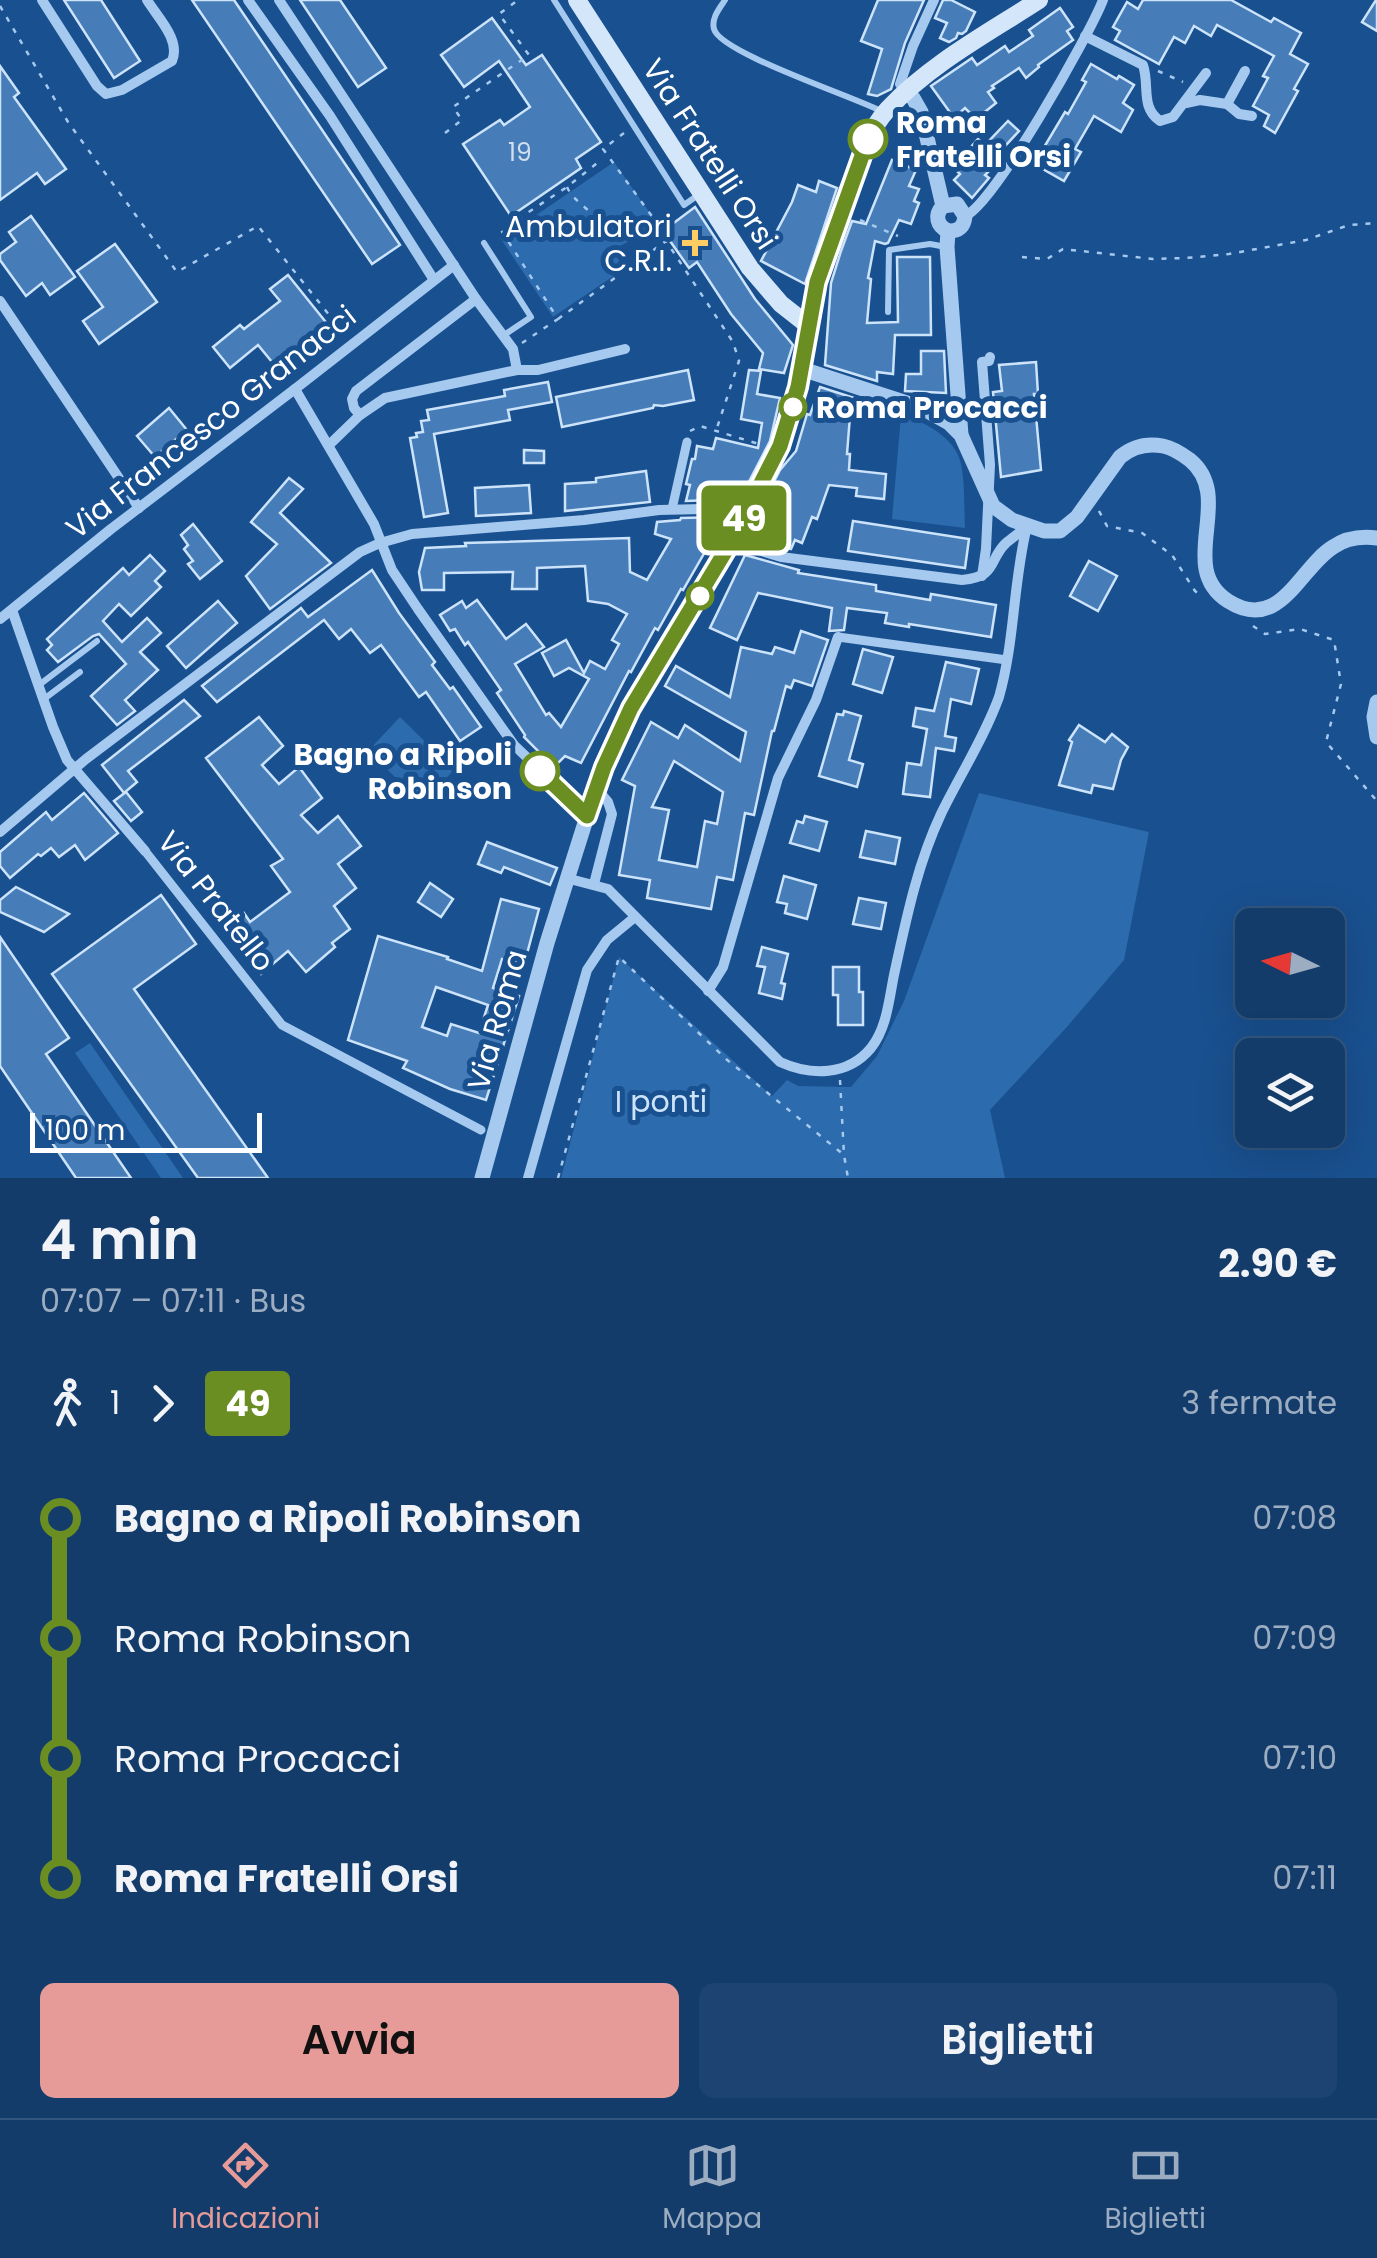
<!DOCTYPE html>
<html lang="it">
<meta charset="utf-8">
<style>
:root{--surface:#133c6b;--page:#1c4371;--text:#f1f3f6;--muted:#9dadc1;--line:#32567e;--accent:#e69b98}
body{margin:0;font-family:Poppins,sans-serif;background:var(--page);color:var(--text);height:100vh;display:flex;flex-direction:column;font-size:38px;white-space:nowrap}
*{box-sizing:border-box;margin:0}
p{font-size:32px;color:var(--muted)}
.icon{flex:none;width:55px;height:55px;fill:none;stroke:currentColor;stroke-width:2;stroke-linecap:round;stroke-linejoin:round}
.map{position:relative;height:1178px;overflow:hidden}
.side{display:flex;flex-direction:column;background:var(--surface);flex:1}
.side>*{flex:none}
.badge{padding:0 20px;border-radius:8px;font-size:35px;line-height:65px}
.needle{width:65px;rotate:275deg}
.buttons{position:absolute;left:1235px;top:908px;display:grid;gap:20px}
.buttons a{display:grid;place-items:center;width:110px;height:110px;border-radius:15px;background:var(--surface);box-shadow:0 10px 40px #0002,0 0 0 2px var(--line);font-size:50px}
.scale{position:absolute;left:30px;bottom:25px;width:232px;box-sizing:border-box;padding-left:10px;border:5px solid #fff;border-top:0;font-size:28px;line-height:35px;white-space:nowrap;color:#fff;-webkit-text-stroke:8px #19508f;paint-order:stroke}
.map>.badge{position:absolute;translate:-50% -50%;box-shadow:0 0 0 5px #fff}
.legs{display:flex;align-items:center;gap:15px;height:110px;padding:0 40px;font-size:32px}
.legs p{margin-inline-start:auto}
.head{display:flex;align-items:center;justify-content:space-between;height:170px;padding:0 40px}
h1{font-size:55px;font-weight:600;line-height:75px}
.primary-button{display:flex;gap:20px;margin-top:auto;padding:20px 40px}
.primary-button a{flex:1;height:115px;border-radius:15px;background:var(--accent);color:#111;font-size:40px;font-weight:600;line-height:115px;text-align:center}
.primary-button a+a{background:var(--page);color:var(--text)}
ul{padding:0 40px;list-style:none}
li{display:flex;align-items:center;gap:35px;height:120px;font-size:38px}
li i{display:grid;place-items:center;width:15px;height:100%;margin:0 12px;background:currentColor}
li i::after{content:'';width:25px;height:25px;margin:-12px;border:8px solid;border-radius:50%;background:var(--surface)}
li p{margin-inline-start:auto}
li:first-child i{background:linear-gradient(#0000 50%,currentColor 0)}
li:last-child i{background:linear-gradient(currentColor 50%,#0000 0)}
.tab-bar{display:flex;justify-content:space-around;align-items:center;height:140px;border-top:2px solid var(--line);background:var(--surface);font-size:28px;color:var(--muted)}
.tab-bar a{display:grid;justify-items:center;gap:5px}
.tab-bar .on{color:var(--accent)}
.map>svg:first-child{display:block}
</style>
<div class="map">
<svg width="1377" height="1178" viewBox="0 0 1377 1178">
<rect width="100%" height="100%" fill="#19508f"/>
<g fill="#2c6bad">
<polygon points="614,162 662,230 653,227 617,248 627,267 553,317 501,239"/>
<path d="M901,415C924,421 956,438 961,464C965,484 964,507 965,528L892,519Z"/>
<polygon points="400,717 454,770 422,803 368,751"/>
<polygon points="979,793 1149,832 1124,960 1066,1028 990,1110 1005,1178 561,1178 619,957 772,1096 787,1080 798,1086 851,1087 877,1056 904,1001"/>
<polygon points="90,1043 183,1178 161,1178 75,1053"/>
</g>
<g fill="#467db8" stroke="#cce3fa" stroke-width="2.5" fill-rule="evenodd">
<polygon points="64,0 101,0 140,61 114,78"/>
<polygon points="192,0 234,0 400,245 372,264"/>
<polygon points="300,0 340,0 386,68 358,87"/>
<polygon points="878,0 924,0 905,43 891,89 877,96 868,94 882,49 861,41"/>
<polygon points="943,0 951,0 975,12 966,31 962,34 958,33 956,38 949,42 940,38 947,23 935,18"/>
<polygon points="1143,0 1231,0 1271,22 1274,18 1301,33 1290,54 1308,64 1294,89 1298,91 1275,133 1264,126 1269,115 1253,106 1268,78 1263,76 1274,56 1217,25 1211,36 1194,26 1185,43 1174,37 1159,64 1115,40 1120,31 1113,27 1127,2 1138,9"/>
<polygon points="1376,0 1377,0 1377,31 1362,22"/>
<polygon points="1060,8 1073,27 1067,31 1073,40 1038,65 1039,67 1026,78 1019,68 992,86 994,88 988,92 996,103 976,119 965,108 954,118 931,86 972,58 977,65 1005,46 1009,52 1033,36 1029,30"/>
<polygon points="492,18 526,65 542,55 601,142 576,159 581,168 511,216 463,144 500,120 504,125 530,107 499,61 464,87 441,55"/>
<polygon points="1091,64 1117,79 1119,76 1134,85 1123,103 1133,110 1121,132 1094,116 1075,149 1081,152 1064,181 1034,164 1065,112 1068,114 1086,82 1082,80"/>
<polygon points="0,66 19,93 14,97 66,169 45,184 37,173 0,200"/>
<polygon points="1008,121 1019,131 994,158 998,162 985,175 989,178 972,198 954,180 960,174 953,167 978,139 985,145"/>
<polygon points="892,160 916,170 909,186 919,189 914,201 919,203 911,224 899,220 888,243 885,244 875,241 868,278 871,279 867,323 898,322 897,257 930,257 931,335 895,335 893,374 877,372 877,381 825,365 831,283 841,251 852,221 866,224"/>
<polygon points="819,181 837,188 805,284 761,261 792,202 798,185 816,192"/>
<polygon points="695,207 755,299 793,345 784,373 759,369 763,353 731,314 697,262 689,268 663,231"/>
<polygon points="31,216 75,277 50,295 42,283 26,296 0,260 0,254 16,242 9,232"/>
<polygon points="115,244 157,302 99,344 83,321 103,307 77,271"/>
<polygon points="288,275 329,326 277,368 258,345 230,368 213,347 240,325 244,329 280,301 270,289"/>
<polygon points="921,351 944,351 946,393 905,391 906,374 921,374"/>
<polygon points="1036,362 1038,394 1034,394 1041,470 1001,477 993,392 1002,391 999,365"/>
<polygon points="688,370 694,400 663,406 654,405 653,408 562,427 556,397"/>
<polygon points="749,370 761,371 757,394 780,398 770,441 740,499 686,501 690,485 686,484 692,459 695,459 697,446 713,449 716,438 758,448 762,423 741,419"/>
<polygon points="548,382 552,402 508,410 510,420 434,434 448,513 424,517 410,438 417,437 416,433 423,432 421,421 429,420 427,410 505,396 504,390"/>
<polygon points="820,387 873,404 869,420 850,416 847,454 850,454 849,470 886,474 884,499 856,496 857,488 829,485 817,519 812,517 802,543 795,540 791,549 753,539 768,501 764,501 780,470 796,451 807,414 810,415"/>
<polygon points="169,408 187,430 155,457 137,436"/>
<polygon points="524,450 544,451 544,463 524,463"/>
<polygon points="646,471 650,502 565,511 565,484 596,482 596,478"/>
<polygon points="289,478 303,489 280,513 331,563 270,609 246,576 277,544 251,522"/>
<polygon points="529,485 531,513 476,516 475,488"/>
<polygon points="725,517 683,590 681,589 658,630 655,628 631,672 629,671 581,763 565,756 554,767 524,737 525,735 497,693 501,690 468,642 465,645 455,629 450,631 440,615 462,601 466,608 477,600 506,639 526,624 544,647 515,664 546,715 549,713 561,727 589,679 569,668 554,676 542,653 566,640 584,673 590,661 605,669 619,644 612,640 627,614 608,604 588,601 585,566 537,568 537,589 512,589 513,572 444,573 444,590 422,590 419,572 425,548 466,546 465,543 629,538 630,572 647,580 671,539 655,534 657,522 680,520 681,518"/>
<polygon points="853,521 969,539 965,568 848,551"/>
<polygon points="193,524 222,561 200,579 188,564 193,561 184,549 188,545 181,535"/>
<polygon points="150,555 165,571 155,581 161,587 131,616 119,604 103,621 122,642 147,618 161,633 140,652 158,670 125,700 135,711 117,725 91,696 126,664 99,634 93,636 58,662 47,650 52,645 47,639 123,568 129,575"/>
<polygon points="745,555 799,570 798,573 876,585 876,591 930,600 931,594 996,605 991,637 909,624 909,627 885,623 887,613 847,608 844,630 829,631 832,608 758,593 737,640 710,628"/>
<polygon points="1089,561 1117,576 1098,611 1070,596"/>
<polygon points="372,570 399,613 435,662 432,665 450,689 453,687 481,727 460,741 426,692 419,697 381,645 370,653 351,629 339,639 324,620 217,702 202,686 301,608 308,617"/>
<polygon points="218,601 237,623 186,668 167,646"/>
<path d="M801,631L828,640L812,686L794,680L791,688L786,686L774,731H772L754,815L745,813L733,880L717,877L711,909L647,898L650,880L619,875L635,786L622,780L651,722L678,738L685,725L740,761L746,732L665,686L676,666L730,697L741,647L772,654L775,647L794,653ZM674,761L723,792L717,824L705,821L697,867L659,860L669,810L652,807Z"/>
<polygon points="863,649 893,657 882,693 853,684"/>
<polygon points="946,662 979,669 971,704 951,699 945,736 956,738 954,751 936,748 930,797 903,794 907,763 921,765 927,729 913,726 916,708 934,711"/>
<polygon points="184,700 200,716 128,771 137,782 124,793 102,765"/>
<polygon points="844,711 861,716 849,760 863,764 857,787 819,776 837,714 843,715"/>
<polygon points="259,717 283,746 262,765 279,784 299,767 322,798 301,815 318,833 338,816 361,846 338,864 356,888 334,906 350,929 332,943 335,947 306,972 288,951 261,974 226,927 244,913 250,922 290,892 271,866 283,859 206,758"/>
<polygon points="1079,725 1105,742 1112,734 1128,747 1121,760 1113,789 1093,785 1091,793 1059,785 1072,742 1069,740"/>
<polygon points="126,792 142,812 131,821 114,801"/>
<polygon points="84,793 118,833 85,860 75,845 59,857 51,848 41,856 38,854 10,878 0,866 0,852 46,812 52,820"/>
<polygon points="805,816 827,822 819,851 790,843 797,821 803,823"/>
<polygon points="866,831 900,838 895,864 860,857"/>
<polygon points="487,842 557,868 550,885 504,867 501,873 478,864"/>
<polygon points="784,876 816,885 807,919 785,913 787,904 777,902"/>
<polygon points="430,883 453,899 441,917 418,902"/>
<polygon points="16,887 69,914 44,932 0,912 0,900"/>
<polygon points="161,895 196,944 134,989 268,1178 198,1178 52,974"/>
<polygon points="859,898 886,903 881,929 853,924"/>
<path d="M501,899L539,909L524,965L502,959L493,988L519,996L486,1100L450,1089L403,1068L407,1061L348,1040L378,936L448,957L447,959L482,971ZM436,987L488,1005L479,1033L451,1024L447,1036L422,1027Z"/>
<polygon points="0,937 69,1038 46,1054 131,1178 76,1178 0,1066"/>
<polygon points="762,947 788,954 781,983 785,984 782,999 759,993 765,967 757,966"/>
<polygon points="833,967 859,967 859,992 863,992 863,1025 838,1025 838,995 833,995"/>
</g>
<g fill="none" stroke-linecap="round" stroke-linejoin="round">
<g stroke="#a6c9ef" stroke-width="2.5" stroke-dasharray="5 8" stroke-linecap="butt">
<polyline points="0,6 68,122 177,272 258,226 342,331"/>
<polyline points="1158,71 1183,82"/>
<polyline points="445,133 462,120 453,107 529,55 499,14 518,0"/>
<polyline points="624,133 603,149 662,230 666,240"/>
<path d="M567,187C573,201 590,209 599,222C603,227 604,232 611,232C619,232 625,223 633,223C643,222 646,228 657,225"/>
<polyline points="860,220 898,236"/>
<polyline points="1022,257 1047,259 1063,249 1153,259 1186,258 1229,254 1306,240 1349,225 1377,223"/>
<polyline points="558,319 666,241 733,342 739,361 716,431"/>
<polyline points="522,343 558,319 501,230 567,187 601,160"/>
<polyline points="690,431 700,426 762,445"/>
<polyline points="1099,511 1107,526 1142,533 1172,555 1195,591 1199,594"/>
<polyline points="1253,626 1265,634 1300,629 1334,640 1341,684 1326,742 1377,801"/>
<polyline points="840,1080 844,1155 848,1178"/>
<polyline points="558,1178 619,957 726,1059 844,1155"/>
</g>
<g stroke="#a6c9ef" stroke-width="6">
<polyline points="554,0 684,205 701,193"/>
<path d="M725,0C720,8 711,18 714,29C720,53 855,97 883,112"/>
<polyline points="484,243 531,317 504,335"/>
<polyline points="888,312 889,250 930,244 946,247"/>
<polyline points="39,685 97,641"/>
<polyline points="44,699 80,672"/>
</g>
<g stroke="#a6c9ef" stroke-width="9">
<polyline points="672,509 687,442"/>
<polyline points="838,637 1007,660"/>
<polyline points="145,851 282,1025 481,1130"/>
</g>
<g stroke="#a6c9ef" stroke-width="10">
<path d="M42,0L97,86L106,94L122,90L172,61C181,40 158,18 147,0"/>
<polyline points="248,0 330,116 434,280"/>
<polyline points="279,0 476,299 513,349 517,370"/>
<path d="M1085,36L1143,65C1150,86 1140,107 1160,121L1173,117L1206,73"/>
<polyline points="906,92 900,84 913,46 934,0"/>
<polyline points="1186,103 1200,100 1227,104 1245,71"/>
<polyline points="1227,104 1239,114 1252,116"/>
<path d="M965,216C993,206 1090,34 1103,0"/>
<polyline points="0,301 139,508"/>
<polyline points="295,389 374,524 392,570 418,609 514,745 587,815"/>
<polyline points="360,415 354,408 352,399 356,391 476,299"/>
<polyline points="329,445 360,415 385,398 517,370 538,370 625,349"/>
<path d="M731,542L781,557L962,580C998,577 988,560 1006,543C1013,537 1021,532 1027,526"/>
<polyline points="982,576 986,549 990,465 982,362 989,361 990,357"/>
<polyline points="12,610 53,727 67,760 145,851"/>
<polyline points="0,619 111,529 295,389 454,265"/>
<polyline points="0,832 86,759 360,552 380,543 412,534 584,520 659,510 749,508"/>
<path d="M566,878L608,889L780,1062C811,1076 848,1076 871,1048C887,1028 889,999 894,975C906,920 917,865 941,814C960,775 984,738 999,697C1015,641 1013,582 1027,526"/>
<polyline points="594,884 612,814 608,802 596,788"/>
<polyline points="708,991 723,967 778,778 816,700 838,637"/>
<polyline points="528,1178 587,970 607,940 635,917"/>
</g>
<g stroke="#a6c9ef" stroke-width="15">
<path d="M906,92L913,98L921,112L943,206C934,215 937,226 948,231"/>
<path d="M943,206L957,204L965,216C964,227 959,231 948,231"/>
<polyline points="948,231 947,247 961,435"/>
<path d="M802,369L922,408L949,423L961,435L993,506L1012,520L1044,531H1060L1077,517L1120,457C1133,446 1147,443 1163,446C1173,448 1182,454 1190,460C1236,498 1175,567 1228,601C1280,634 1299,568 1333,547C1346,538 1361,536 1377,538"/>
<polyline points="1377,702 1374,717 1377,737"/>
<polyline points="482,1178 547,943 596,788 631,708 731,542 780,445 798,387 809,326"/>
</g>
<path stroke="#d4e6fa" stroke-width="18" d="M577,0L750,268L781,304L809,326C816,282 831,242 846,200C857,169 865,134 888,109C930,64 988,33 1039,0"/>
</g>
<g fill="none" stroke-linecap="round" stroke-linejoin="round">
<g stroke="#fff" stroke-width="22">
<polyline id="line-1" points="540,771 587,816 604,767 631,708 731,542 780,446 798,387 817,282 868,139"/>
</g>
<use href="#line-1" stroke="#6b8e23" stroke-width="15"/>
</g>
<g fill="#fff" stroke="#6b8e23" stroke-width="5">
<circle cx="868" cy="139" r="18"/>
<circle cx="793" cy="407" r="12"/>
<circle cx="700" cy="596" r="12"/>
<circle cx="540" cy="771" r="18"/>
</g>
<path fill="#ffcd64" stroke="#19508f" stroke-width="4" d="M690 228h10v10h10v10h-10v10h-10v-10h-10v-10h10z"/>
<g text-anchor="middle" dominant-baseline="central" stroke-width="10" stroke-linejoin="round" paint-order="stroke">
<g font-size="25" fill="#d1deed">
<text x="520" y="152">19</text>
</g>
<g font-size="30" font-weight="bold" fill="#fff" stroke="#19508f" text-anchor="start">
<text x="896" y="122">Roma<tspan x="896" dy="34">Fratelli Orsi</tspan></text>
<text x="816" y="407">Roma Procacci</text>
<text x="512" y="754" text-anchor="end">Bagno a Ripoli<tspan x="512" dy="34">Robinson</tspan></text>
</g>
<g font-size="30" fill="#fff" stroke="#19508f">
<text transform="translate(710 154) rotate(57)">Via Fratelli Orsi</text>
<text transform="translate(211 422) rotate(-38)">Via Francesco Granacci</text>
<text transform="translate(216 901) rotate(52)">Via Pratello</text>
<text transform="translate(497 1020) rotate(-74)">Via Roma</text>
</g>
<g font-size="30" fill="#fff" stroke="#19508f" text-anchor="end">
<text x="672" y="226">Ambulatori<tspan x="672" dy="34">C.R.I.</tspan></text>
</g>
<g font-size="30" fill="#cce3fa" stroke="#19508f">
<text x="661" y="1101">I ponti</text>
</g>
</g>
</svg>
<div class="buttons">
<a><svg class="needle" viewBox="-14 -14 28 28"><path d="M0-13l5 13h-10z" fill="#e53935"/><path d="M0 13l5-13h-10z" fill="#9dadc1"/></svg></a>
<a><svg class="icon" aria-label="layers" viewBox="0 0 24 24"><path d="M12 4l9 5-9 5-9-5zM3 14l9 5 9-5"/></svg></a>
</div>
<div class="scale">100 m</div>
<b class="badge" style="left:744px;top:518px;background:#6b8e23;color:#fff">49</b>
</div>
<section class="side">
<div class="head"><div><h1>4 min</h1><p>07:07 – 07:11 · Bus</p></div><b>2.90 €</b></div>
<div class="legs"><svg class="icon" aria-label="walk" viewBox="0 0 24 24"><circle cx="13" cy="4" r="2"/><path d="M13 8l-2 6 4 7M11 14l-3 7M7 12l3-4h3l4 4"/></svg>1<svg class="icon" aria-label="forward" viewBox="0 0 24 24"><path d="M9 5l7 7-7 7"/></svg><b class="badge" style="background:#6b8e23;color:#fff">49</b><p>3 fermate</p></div>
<ul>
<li><i style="color:#6b8e23"></i><b>Bagno a Ripoli Robinson</b><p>07:08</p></li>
<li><i style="color:#6b8e23"></i><span>Roma Robinson</span><p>07:09</p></li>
<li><i style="color:#6b8e23"></i><span>Roma Procacci</span><p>07:10</p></li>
<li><i style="color:#6b8e23"></i><b>Roma Fratelli Orsi</b><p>07:11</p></li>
</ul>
<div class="primary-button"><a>Avvia</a><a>Biglietti</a></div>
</section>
<nav class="tab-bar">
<a class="on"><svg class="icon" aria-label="directions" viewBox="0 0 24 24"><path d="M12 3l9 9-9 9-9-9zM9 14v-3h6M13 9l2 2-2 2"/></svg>Indicazioni</a>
<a><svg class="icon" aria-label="map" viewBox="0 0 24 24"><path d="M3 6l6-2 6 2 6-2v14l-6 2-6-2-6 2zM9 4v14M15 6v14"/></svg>Mappa</a>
<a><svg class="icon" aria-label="tickets" viewBox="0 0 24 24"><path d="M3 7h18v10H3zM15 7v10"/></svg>Biglietti</a>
</nav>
